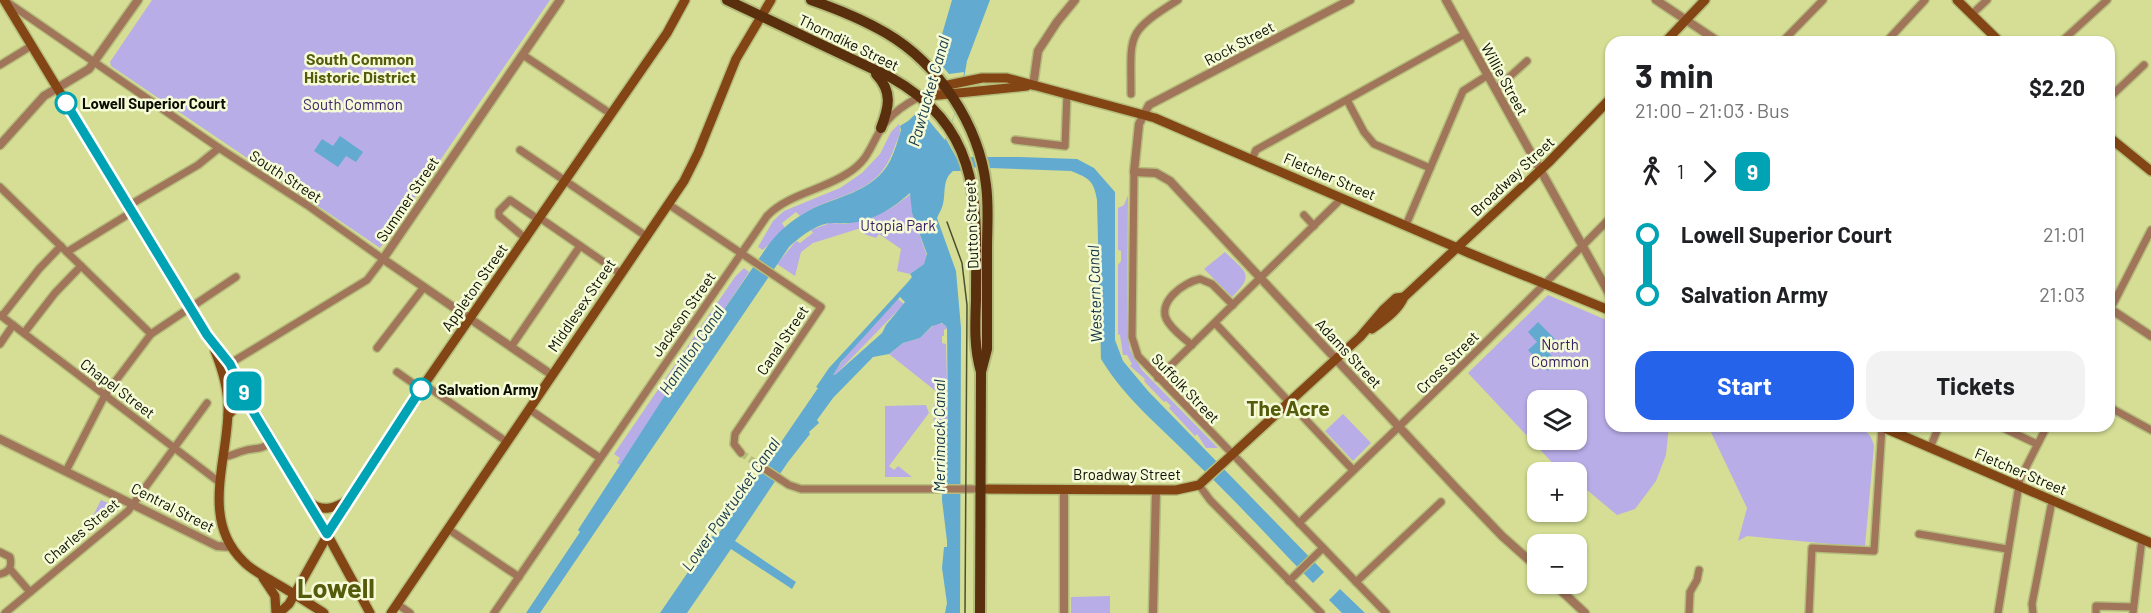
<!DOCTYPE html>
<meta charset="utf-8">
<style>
:root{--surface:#fff;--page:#f2f2f2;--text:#202124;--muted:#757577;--accent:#2563eb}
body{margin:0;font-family:Barlow,sans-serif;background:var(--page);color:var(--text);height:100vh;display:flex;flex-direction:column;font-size:22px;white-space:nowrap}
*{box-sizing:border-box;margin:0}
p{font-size:20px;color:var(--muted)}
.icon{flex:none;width:33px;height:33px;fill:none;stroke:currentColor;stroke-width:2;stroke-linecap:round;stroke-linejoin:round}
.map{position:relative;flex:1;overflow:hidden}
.sheet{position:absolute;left:1605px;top:36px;width:510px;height:396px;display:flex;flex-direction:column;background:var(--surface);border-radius:18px;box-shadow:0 2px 4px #0004}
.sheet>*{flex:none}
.badge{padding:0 12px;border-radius:9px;font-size:21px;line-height:39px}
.fabs{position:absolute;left:1527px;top:390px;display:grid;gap:12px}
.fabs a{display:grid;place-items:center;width:60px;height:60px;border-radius:12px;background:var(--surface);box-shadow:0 2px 4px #0004;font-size:30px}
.map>.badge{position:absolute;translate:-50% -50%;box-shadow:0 0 0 3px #fff}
.legs{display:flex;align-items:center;gap:9px;height:66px;padding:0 30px;font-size:20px}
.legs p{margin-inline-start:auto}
.head{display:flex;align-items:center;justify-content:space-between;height:102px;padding:0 30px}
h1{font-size:33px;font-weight:700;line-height:45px}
.action{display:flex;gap:12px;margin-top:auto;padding:12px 30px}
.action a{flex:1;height:69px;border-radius:18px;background:var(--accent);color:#fff;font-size:24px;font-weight:700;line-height:69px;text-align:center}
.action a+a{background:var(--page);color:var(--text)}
ul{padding:0 30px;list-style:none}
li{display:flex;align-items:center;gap:21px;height:60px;font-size:22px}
li i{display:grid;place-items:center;width:9px;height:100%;margin:0 8px;background:currentColor}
li i::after{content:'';width:15px;height:15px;margin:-8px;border:4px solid;border-radius:50%;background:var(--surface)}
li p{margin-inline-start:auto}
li:first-child i{background:linear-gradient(#0000 50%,currentColor 0)}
li:last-child i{background:linear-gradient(currentColor 50%,#0000 0)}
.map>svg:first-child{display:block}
</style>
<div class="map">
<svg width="2151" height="613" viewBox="0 0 2151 613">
<rect width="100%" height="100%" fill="#d5de94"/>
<g fill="#b9ade8" fill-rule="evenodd">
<polygon points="152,0 550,0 380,248 111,66 110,62"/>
<path d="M899,124C902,132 898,138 895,146C877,199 838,190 800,216L796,212L782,223L785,228L763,250L758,247L773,221L784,211L840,188L862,173L880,154L891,132Z"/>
<polygon points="911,194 912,213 927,256 924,264 910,274 897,271 901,249 879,234 876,238 864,234 861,228 813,243 801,252 795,276 777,264 796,241 800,243 813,233 811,230 830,223 846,224 871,218 893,207"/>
<polygon points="1128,195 1127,331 1130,350 1142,370 1218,448 1206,448 1197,434 1195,436 1169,408 1171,406 1166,401 1164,402 1144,381 1145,379 1130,366 1132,364 1127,355 1123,355 1120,335 1118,334 1118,265 1121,261 1121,251 1118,250 1118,208 1124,205"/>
<path d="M1225,252C1245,272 1256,274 1232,297L1204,269Z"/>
<polygon points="744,268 749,272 620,465 617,463 620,458 614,454 735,277"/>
<path d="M1548,295L1611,322V426H1669L1666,455L1656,481L1635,509L1617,515L1587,490L1577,487L1576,472H1561L1468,373ZM1538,400H1576V440H1538Z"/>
<polygon points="898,299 904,304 836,374 832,375 846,356"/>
<polygon points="936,323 944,324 947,328 944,330 944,336 942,336 942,343 946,344 948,419 942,419 940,422 933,420 936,416 934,404 937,399 937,392 889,354 903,343 920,338"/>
<polygon points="926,405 929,413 889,466 894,470 898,466 912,477 885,477 885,406"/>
<polygon points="1343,414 1371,443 1353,461 1325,431"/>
<path d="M1708,426H1855C1866,431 1871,433 1874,446L1865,546L1862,547L1747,536L1738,541L1747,508Z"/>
<polygon points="101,500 117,507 117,510 96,527 90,522"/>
<polygon points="1110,596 1110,613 1071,613 1071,597"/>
</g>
<g fill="#63aad1" fill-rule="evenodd">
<path d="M952,0H990L967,61L961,96L946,139L956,157H1020L1077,159L1094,168L1115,192V340L1123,361L1148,391L1324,572L1313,583C1273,542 1235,500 1194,461C1162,428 1125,399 1101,359L1097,200C1094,181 1089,178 1071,171L961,167L962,171H953C942,180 946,192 943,204C942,209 939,213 937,218L956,271L961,328L960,613H945L947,603L942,568L944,547H947V541L942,500L943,468H937V463L943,462V430H937V423H945L948,421L947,329L946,326L942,323L932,326L920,338L903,343L889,354L873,357L833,398L817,420L819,423L809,432L810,434L788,462L735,541L796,582L792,589L731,549L687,613H660L714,534L717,536L818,388L816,387L829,368L908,282L912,277L910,274L924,264L927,254L912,213L910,193C894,207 878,218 857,222C848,224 842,223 833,223C817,223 800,237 789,247L540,613H526L580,532L578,530L662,400L769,244C780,230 792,220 808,211C836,196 873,193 890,161C895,151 898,140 901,130L900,126L908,121L920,110ZM900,297L905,302L886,325L882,333L836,374L833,375L841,362Z"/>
<polygon points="340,136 363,152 356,162 346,156 338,167 314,151 322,139 333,146"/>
<polygon points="1538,322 1559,343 1549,353 1558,362 1548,371 1528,350 1537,342 1528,332"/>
<polygon points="1340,589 1365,613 1342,613 1329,600"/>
</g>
<polygon fill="#d5de94" points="935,57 949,74 964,72 961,96 945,140 920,110"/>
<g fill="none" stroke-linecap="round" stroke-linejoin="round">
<polyline stroke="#b7bf7e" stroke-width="7" stroke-dasharray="7 3.5" stroke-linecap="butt" points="741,453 757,464"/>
<g stroke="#b5bd7c" stroke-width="10">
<g id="minor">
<polyline points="7,2 219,148 307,205 383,259 367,280 229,364"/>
<polyline points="1972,14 1987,0"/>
<polyline points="1782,42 1823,0"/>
<polyline points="1886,42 1925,0"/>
<polyline points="2061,42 2107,0"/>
<polyline points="523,55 611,114"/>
<polyline points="0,65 31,46"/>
<polyline points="1496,89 1527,61"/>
<path d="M1131,94C1131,34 1125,33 1178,0"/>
<polyline points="2109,98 2144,65"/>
<polyline points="1347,100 1364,132 1374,144 1430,168"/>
<polyline points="1015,140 1065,146 1067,93"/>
<polyline points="520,150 646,236"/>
<polyline points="1252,159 1256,150 1465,34"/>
<polyline points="1134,172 1132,337 1138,356 1386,613"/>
<polyline points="0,187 151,334"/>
<polyline points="668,204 821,307 735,434 734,444 741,453"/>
<polyline points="128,206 198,165 219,148"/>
<polyline points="1304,215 1314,226"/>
<polyline points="540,218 621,274"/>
<polyline points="1406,225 1463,91 1488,75"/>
<polyline points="526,239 499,216 499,211 510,200 539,220"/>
<polyline points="67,252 132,212"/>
<polyline points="2109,312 2151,230"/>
<polyline points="0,315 219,482"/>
<polyline points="2,316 39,269 61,246"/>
<polyline points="1215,323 1353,470"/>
<polyline points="24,333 55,293 81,266"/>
<polyline points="0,344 13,325"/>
<path d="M1192,345C1183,338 1174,331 1168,322C1155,303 1184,282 1200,279L1212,284L1233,305"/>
<polyline points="511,347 580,246"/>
<polyline points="377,348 424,287"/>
<polyline points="397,372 421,389"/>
<polyline points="1158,378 1342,198"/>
<polyline points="425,385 507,442"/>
<polyline points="2109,407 2151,430"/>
<polyline points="529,409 600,458"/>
<polyline points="1999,426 2037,444"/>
<polyline points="1930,448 1939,426"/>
<path d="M224,457C231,456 236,453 243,451C255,447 260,451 272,442"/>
<polyline points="757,464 789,485 801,489 980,489"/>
<polyline points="66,471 105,395 151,334 236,277"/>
<polyline points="1199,485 1210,500 1321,613"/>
<path d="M1299,523C1404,422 1509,321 1611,217"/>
<polyline points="448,529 519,577"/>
<polyline points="1919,534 2007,549"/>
<path d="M0,552L10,557C12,566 10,572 0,574"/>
<polyline points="10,569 30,592"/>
<polyline points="1289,581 1323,548"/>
<polyline points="1356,582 1441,502"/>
<polyline points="397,604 410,613"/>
<polyline points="5,613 128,511 207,403"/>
<path d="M494,613L767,216C788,194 823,190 848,173C870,159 870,145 883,126C898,105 921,96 943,86"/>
<polyline points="1689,613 1690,592 1697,580 1699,570"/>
<polyline points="1809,613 1812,548 1874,551 1882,427"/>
<polyline points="1998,613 2020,479 2047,426"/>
<polyline points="2033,613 2032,604 2052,501"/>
<polyline points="2096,613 2096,606 2133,607"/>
<polyline points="2133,613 2142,539"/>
</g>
</g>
<g stroke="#b5bd7c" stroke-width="11">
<g id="tertiary">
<polyline points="1350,0 1149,105 1139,124 1134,172 1156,173 1170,181 1456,488 1502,536 1538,568"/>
<polyline points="1446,0 1611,297"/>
<polyline points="1656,0 1719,42"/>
<polyline points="1033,86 1038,51 1057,22 1075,0"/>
<polyline points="0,145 44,96 89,69 138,0"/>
<polyline points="2109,308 2151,336"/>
<polyline points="552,375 383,259 560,0"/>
<polyline points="0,439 217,546 232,547"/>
<polyline points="1554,584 1585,613"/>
<polyline points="1064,613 1064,490"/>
<polyline points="1153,613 1156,490"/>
</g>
</g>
<g stroke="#b5bd7c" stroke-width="12">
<g id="secondary">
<polyline points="4,0 207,335 229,364 253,409 327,534 370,613"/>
<polyline points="1957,0 2000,42"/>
<polyline points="1665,42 1705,0"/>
<polyline points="943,86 982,78 1007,78 1155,118 1469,253 1611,311"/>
<polyline points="919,97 1027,86"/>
<polyline points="2109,137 2151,171"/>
<path d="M1372,329C1384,320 1398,311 1404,297L1548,163L1611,98"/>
<path d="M215,351C223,371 229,391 228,412C227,462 201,520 243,561C252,571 266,577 277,584C293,593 308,603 324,613"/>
<polyline points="228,415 236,407 248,407 253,409"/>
<polyline points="1880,426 2151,543"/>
<polyline points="980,489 1176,490 1199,485 1360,337 1384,309 1396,298 1404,297"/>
<path d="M309,502C322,513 335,508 348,500"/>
<polyline points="263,578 275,596 276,613"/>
<polyline points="279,613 289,604 332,527 421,389 667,33 685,0"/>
<polyline points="391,613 684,181 698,153 736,59 771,0"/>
</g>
</g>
<g stroke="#b5bd7c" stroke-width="14">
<g id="primary">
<path d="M727,0L890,77C985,130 976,206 976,300C975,325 974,348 981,372L980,613"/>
<path d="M811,0C837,9 862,19 886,33C939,64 979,125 986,185C989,206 987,227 987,249C987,282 987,316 987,349L981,372"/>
<path d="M876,74C893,92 889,107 881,128"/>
</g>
</g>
<use href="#minor" stroke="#a17559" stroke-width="7"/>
<use href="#tertiary" stroke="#a17559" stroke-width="8"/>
<use href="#secondary" stroke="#834514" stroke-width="9"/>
<use href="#primary" stroke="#5a2f0d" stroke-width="10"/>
<polyline stroke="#4b4f2f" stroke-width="1.5" points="947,222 962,263 967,305 965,613"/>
</g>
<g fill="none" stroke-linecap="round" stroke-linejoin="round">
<g stroke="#fff" stroke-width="14">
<polyline id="line-1" points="66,103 207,335 230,364 252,410 327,534 421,389"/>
</g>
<use href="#line-1" stroke="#00a3b4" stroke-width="9"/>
</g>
<g fill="#fff" stroke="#00a3b4" stroke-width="3">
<circle cx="66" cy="103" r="10"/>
<circle cx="421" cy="389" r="10"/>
</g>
<g text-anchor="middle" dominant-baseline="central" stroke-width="5" stroke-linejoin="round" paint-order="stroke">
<g font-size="15" fill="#0b0d00" stroke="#f6fbd7">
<text transform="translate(849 42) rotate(26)">Thorndike Street</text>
<text transform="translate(1239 43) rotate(-28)">Rock Street</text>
<text transform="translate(1505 79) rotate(61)">Willie Street</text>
<text transform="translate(286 176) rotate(33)">South Street</text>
<text transform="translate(1330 176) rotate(23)">Fletcher Street</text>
<text transform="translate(1512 176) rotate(-43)">Broadway Street</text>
<text transform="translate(407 199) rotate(-56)">Summer Street</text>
<text transform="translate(971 225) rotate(-92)">Dutton Street</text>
<text transform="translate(474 287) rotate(-55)">Appleton Street</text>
<text transform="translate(581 305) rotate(-56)">Middlesex Street</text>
<text transform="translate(683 314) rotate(-55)">Jackson Street</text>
<text transform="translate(782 340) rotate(-56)">Canal Street</text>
<text transform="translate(1349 353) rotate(47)">Adams Street</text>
<text transform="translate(1447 362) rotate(-45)">Cross Street</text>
<text transform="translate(118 388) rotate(37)">Chapel Street</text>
<text transform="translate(1186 388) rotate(46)">Suffolk Street</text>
<text transform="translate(2021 471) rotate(23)">Fletcher Street</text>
<text x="1127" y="474">Broadway Street</text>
<text transform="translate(173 507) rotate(27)">Central Street</text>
<text transform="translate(81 531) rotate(-40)">Charles Street</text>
</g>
<g font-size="15" font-weight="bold" fill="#0b0d00" stroke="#f6fbd7" text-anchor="start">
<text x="82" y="103">Lowell Superior Court</text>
<text x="438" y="389">Salvation Army</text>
</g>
<g font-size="15" fill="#351b65" stroke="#f6fbd7">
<text x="353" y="104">South Common</text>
<text x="898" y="225">Utopia Park</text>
<text x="1560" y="344">North<tspan x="1560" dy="17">Common</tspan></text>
</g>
<g font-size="16" font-weight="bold" fill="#555b0d" stroke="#f6fbd7">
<text x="360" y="58">South Common<tspan x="360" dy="18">Historic District</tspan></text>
</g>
<g font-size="16" font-style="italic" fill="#153647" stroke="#f6fbd7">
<text transform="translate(928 91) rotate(-74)">Pawtucket Canal</text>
<text transform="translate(1094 294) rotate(-92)">Western Canal</text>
<text transform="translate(691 350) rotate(-56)">Hamilton Canal</text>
<text transform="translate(938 436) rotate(-90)">Merrimack Canal</text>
<text transform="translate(730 504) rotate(-55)">Lower Pawtucket Canal</text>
</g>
<g font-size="21" font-weight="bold" fill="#555b0d" stroke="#f6fbd7">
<text x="1288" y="407">The Acre</text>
</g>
<g font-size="27" font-weight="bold" fill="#555b0d" stroke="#f6fbd7">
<text x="336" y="587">Lowell</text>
</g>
</g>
</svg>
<div class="fabs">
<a><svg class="icon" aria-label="layers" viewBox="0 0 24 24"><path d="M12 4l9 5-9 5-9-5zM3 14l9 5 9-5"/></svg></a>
<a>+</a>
<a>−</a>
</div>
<b class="badge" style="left:244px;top:391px;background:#00a3b4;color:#fff">9</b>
<section class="sheet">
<div class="head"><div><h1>3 min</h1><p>21:00 – 21:03 · Bus</p></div><b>$2.20</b></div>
<div class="legs"><svg class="icon" aria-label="walk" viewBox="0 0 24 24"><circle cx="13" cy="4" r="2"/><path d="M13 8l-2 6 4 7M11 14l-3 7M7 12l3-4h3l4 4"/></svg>1<svg class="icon" aria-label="forward" viewBox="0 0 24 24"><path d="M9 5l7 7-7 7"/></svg><b class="badge" style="background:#00a3b4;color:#fff">9</b></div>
<ul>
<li><i style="color:#00a3b4"></i><b>Lowell Superior Court</b><p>21:01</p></li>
<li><i style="color:#00a3b4"></i><b>Salvation Army</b><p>21:03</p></li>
</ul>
<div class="action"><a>Start</a><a>Tickets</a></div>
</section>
</div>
